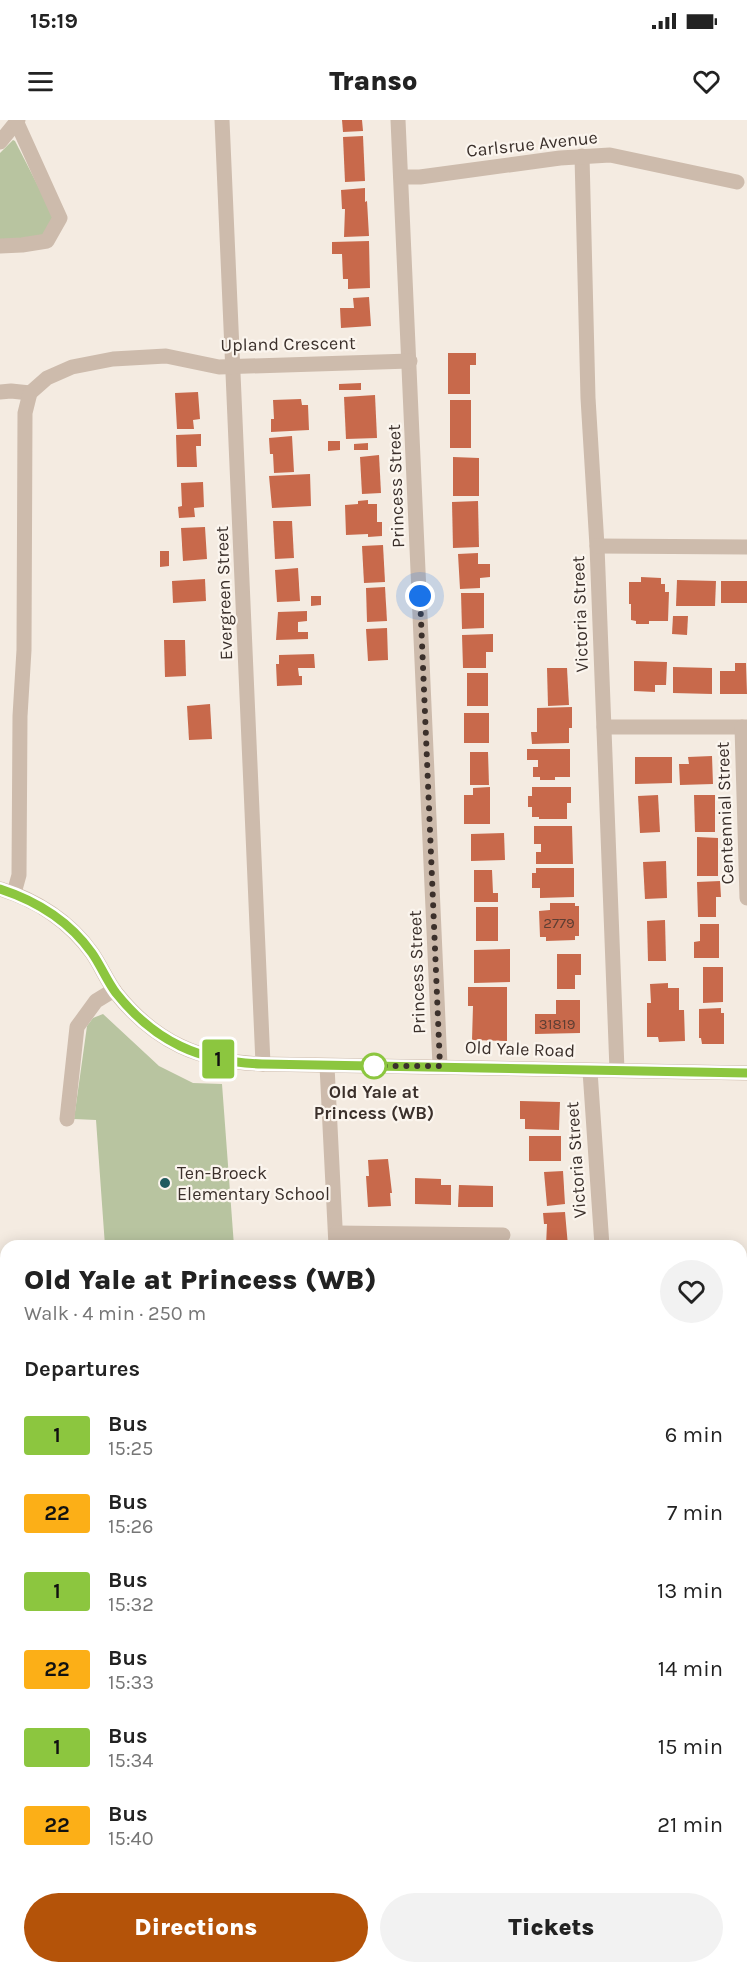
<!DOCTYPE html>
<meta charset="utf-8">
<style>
:root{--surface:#fff;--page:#f2f2f2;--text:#222;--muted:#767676;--accent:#b45309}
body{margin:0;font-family:Karla,sans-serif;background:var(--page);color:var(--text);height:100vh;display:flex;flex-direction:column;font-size:22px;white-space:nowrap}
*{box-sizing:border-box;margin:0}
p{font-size:20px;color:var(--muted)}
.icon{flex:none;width:33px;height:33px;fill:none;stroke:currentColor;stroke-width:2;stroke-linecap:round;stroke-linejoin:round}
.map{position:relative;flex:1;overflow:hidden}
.sheet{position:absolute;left:0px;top:1120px;width:747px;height:734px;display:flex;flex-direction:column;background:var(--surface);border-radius:18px 18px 0 0;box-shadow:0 3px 15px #0003}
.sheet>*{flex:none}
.badge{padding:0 12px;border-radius:4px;font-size:21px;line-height:39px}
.you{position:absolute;width:30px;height:30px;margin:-15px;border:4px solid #fff;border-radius:50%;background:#1a73e8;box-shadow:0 0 0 9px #1a73e833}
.map>.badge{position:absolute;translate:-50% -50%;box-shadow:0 0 0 3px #fff}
h2{padding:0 24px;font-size:22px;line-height:54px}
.round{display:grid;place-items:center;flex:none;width:63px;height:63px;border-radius:32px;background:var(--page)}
.headline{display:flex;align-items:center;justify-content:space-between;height:102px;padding:0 24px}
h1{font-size:28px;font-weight:800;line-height:45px}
.cta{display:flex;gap:12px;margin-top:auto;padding:12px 24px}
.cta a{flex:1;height:69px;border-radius:36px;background:var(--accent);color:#fff;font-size:24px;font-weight:800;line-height:69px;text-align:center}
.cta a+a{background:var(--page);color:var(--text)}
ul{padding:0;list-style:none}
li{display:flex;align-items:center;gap:18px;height:78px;padding:0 24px}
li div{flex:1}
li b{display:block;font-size:22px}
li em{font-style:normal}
li .badge{min-width:66px;font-weight:700;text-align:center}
.status{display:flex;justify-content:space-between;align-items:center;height:42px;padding:0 30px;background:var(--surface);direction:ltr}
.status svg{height:16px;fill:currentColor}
header{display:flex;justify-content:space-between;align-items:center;height:78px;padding:0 24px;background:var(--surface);font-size:27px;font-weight:800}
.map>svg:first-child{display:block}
</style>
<div class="status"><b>15:19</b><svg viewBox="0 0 49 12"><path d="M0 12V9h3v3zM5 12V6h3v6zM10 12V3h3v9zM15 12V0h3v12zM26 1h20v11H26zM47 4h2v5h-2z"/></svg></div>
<header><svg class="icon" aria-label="menu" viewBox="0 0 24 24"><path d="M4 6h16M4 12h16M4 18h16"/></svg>Transo<svg class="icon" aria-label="heart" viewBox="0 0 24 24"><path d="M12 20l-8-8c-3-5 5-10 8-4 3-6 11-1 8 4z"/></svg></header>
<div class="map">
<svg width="747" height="1853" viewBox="0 0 747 1853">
<rect width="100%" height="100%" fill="#f4ebe1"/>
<g fill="#b8c4a0">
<polygon points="13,20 15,21 55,99 42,117 0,121 0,33"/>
<polygon points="103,894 159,946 193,963 222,964 234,1126 105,1126 96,1000 74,999 87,906 93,898"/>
</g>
<g fill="#c8694b">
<polygon points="342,0 362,0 363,11 343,12"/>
<polygon points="363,16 365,61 345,62 343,17"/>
<polygon points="365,68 365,82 367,81 369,116 344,117 345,89 342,89 341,70"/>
<polygon points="369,121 370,168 348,169 348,159 343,159 342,134 332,134 332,122"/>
<polygon points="369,177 371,206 341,208 340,188 354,188 353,178"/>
<polygon points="448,233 476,233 476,245 470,245 470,274 448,274"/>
<polygon points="361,263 361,270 339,270 339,264"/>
<polygon points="198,272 200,299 193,300 194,309 177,309 175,273"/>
<polygon points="375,275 377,318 346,319 344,277"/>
<polygon points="301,279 302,285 308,285 309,310 271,312 271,299 274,299 273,280"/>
<rect x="450" y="280" width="21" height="48"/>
<polygon points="201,314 201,326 196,326 197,347 177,347 176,315"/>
<polygon points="292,316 294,352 274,353 273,334 270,334 269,318"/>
<polygon points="328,321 340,321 340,330 328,331"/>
<polygon points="368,323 368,330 354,330 354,324"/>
<polygon points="379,335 381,373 362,374 360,337"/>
<polygon points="453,337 479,338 479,376 453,376"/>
<polygon points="310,354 311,386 272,388 269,356"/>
<polygon points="203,362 204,387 194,388 195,397 179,398 178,387 182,386 181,363"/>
<polygon points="368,380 368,384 377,384 377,402 382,402 382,416 368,417 368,414 346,415 345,385 358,384 358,381"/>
<polygon points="478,381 479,427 453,428 452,382"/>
<polygon points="273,401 292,401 294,438 275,439"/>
<polygon points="205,407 207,439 183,441 181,408"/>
<polygon points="383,425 385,462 364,463 362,426"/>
<polygon points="160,431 169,431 169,446 160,447"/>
<polygon points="478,433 478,444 490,444 490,457 480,458 480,468 460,469 458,434"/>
<polygon points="298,448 300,481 277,482 275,450"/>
<polygon points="641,457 661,458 661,464 665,464 665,472 669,472 668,501 649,501 649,504 636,504 636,501 631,500 631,484 629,484 629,462 641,462"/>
<polygon points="205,459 206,481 173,483 172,461"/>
<polygon points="677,460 716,461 715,486 676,486"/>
<rect x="721" y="461" width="26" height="22"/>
<polygon points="385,467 387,501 367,502 366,468"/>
<polygon points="461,473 484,473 484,508 462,509"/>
<polygon points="311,476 321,476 321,485 311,486"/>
<polygon points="307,491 307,501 298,502 298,512 308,512 308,519 276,520 278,492"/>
<polygon points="673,496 688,496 687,515 672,514"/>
<polygon points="387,508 388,540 368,541 366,509"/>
<polygon points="493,514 493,532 486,532 486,548 463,548 462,515"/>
<polygon points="164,520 185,520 186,556 165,557"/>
<polygon points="314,534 315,548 298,548 299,556 302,556 302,565 277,566 276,544 279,544 279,535"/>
<polygon points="634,541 667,542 666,565 655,565 655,572 634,571"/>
<polygon points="735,543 746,543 747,574 720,574 720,551 735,551"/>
<polygon points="673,547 712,548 712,574 673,573"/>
<polygon points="547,548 567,548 569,585 548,586"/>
<rect x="467" y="553" width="21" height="33"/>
<polygon points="210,584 212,619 189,620 187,586"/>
<polygon points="572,587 572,608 569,608 569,623 532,624 531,612 537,612 537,588"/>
<rect x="464" y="593" width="25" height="30"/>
<polygon points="527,629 570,629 570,657 555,657 555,660 540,660 540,657 533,657 533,647 538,647 538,640 527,640"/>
<polygon points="470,632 488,632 489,665 470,665"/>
<polygon points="712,636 713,664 680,665 679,644 689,644 688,637"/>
<polygon points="635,637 672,637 672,663 635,664"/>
<polygon points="490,667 490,704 464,704 464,675 473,675 473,668"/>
<polygon points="532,667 571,667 571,683 567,683 567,699 539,699 539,697 532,697 532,687 528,687 528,676 532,676"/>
<polygon points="658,675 660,712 640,713 638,676"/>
<polygon points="694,675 715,675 715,712 695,712"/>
<polygon points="534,706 572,706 573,744 536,744 536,732 541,732 541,724 534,724"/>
<polygon points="504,713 505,740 471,741 471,714"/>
<polygon points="697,717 718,718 718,756 697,756"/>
<polygon points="666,741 667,778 645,779 643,742"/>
<polygon points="536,748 574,748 574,777 540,778 540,768 532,768 532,753 536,753"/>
<polygon points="474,750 492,750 493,773 498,773 498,782 474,782"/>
<polygon points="720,761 721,777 716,777 716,797 698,797 697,762"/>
<polygon points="550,783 575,783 575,786 579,786 579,816 575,816 575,820 546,821 546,817 540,817 539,791 550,790"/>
<rect x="476" y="787" width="22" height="34"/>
<polygon points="665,800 666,841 648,841 647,801"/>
<polygon points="700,804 719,804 719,838 694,838 694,822 700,821"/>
<polygon points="510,829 510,862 474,863 474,830"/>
<polygon points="557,834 581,834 581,855 575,855 575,869 557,869"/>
<polygon points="703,847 723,847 723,882 703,883"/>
<polygon points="668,863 668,868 679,868 679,890 684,890 685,921 659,922 658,917 647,917 647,883 651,883 650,864"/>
<polygon points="468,867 507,867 507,921 472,920 473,886 468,886"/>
<polygon points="556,880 580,880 580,913 535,914 535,894 556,894"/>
<polygon points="721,888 721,893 724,893 724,924 702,924 701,918 699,918 699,889"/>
<polygon points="520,981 560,982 559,1010 525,1009 525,999 520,999"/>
<rect x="529" y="1016" width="32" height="25"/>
<polygon points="388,1039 392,1073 390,1073 391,1086 368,1087 366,1056 369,1056 368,1040"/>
<polygon points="563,1051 565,1084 547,1086 544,1052"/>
<polygon points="415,1058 441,1059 441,1065 451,1065 451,1085 415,1084"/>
<polygon points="459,1065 493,1066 493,1087 458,1087"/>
<polygon points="565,1092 568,1126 546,1126 547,1104 544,1104 543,1093"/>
<polygon points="6,1502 6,1580 2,1589 6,1591 6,1634 0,1632 0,1511"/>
<polygon points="741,1630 746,1642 744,1643 747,1648 747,1711 741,1714"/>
<polygon points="747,1742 747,1834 741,1835 741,1745"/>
<polygon points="0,1784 6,1785 6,1848 18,1848 18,1853 0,1853"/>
<rect x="236" y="1848" width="23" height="5"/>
<polygon points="297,1848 335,1848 336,1853 295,1853 295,1849"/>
<polygon points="522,1848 549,1848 551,1853 513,1853"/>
<rect x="568" y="1848" width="64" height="5"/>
</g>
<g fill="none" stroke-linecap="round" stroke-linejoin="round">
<g stroke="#cdbbac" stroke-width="15">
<polyline points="222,0 263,944"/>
<polyline points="398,0 440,946"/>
<polyline points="0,22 18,0"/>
<polyline points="582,36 588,278 597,426 617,950"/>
<polyline points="401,57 420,57 560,38 610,35 737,62"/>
<polyline points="0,126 22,125 47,121 60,98 17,3"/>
<polyline points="0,272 11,271 30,273"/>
<polyline points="597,426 747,427"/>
<polyline points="604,607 747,607"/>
<polyline points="742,607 747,778"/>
<path d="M0,769C37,780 70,802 92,833C101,846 107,861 116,873C155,922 200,942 263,944L747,953"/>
<polyline points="14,773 19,755 20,596 24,530 25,293 30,273 47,258 72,247 113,239 166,236 219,247 410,241"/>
<polyline points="327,946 336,1126"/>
<polyline points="590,951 602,1126"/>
<polyline points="67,999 77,907 96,881 114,870"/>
<polyline points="336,1113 503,1115"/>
<polyline points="0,1390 6,1392"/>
<polyline points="741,1543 747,1543"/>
<polyline points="370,1848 370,1853"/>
<polyline points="52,1853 52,1848"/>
<polyline points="209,1853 209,1848"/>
</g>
</g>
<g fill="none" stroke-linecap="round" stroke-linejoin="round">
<g stroke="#fff" stroke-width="14">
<path id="line" d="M0,769C37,781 70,802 92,833C101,846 107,861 116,873C155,922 200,942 262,944L747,953"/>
</g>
<use href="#line" stroke="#8cc63f" stroke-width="9"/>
<polyline stroke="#3b302b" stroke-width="6" stroke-dasharray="0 10.8" points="374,946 440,946 420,476"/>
</g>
<circle fill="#fff" stroke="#8cc63f" stroke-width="3" cx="374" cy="946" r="12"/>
<circle fill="#1f5a5e" stroke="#fbf5ee" stroke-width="2" cx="165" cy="1063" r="6"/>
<g text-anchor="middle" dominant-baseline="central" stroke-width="4.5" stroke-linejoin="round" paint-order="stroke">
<g font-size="15" fill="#5e3e33">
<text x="559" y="803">2779</text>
<text x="557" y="904">31819</text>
</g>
<g font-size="18" fill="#3b302b" stroke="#fbf5ee">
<text transform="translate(532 24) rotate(-6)">Carlsrue Avenue</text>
<text transform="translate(288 224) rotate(-1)">Upland Crescent</text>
<text transform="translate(396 366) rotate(-92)">Princess Street</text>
<text transform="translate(224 473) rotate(-92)">Evergreen Street</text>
<text transform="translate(580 494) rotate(-92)">Victoria Street</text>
<text transform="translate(725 693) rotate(-92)">Centennial Street</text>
<text transform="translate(417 852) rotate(-92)">Princess Street</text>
<text transform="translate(520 929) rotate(2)">Old Yale Road</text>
<text transform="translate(576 1040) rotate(-94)">Victoria Street</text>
</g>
<g font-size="18" font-weight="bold" fill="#3b302b" stroke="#fbf5ee">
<text x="374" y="972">Old Yale at<tspan x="374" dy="21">Princess (WB)</tspan></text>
</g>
<g font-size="18" fill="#3b302b" stroke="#fbf5ee" text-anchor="start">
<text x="177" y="1053">Ten-Broeck<tspan x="177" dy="21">Elementary School</tspan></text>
</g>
</g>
</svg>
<div class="you" style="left:420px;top:476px"></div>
<b class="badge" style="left:218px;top:939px;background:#8cc63f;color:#111">1</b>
<section class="sheet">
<div class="headline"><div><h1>Old Yale at Princess (WB)</h1><p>Walk · 4 min · 250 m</p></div><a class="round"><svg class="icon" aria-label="heart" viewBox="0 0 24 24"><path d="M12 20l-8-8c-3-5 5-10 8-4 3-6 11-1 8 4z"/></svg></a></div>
<h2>Departures</h2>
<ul>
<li><span class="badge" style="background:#8cc63f;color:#111">1</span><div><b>Bus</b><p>15:25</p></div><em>6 min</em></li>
<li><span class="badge" style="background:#fcaf17;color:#111">22</span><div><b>Bus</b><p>15:26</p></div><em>7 min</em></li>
<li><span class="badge" style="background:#8cc63f;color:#111">1</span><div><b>Bus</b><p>15:32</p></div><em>13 min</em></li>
<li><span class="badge" style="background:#fcaf17;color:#111">22</span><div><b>Bus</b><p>15:33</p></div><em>14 min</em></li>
<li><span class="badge" style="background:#8cc63f;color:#111">1</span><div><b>Bus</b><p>15:34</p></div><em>15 min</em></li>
<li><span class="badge" style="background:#fcaf17;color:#111">22</span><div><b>Bus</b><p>15:40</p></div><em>21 min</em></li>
</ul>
<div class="cta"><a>Directions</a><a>Tickets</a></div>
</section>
</div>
